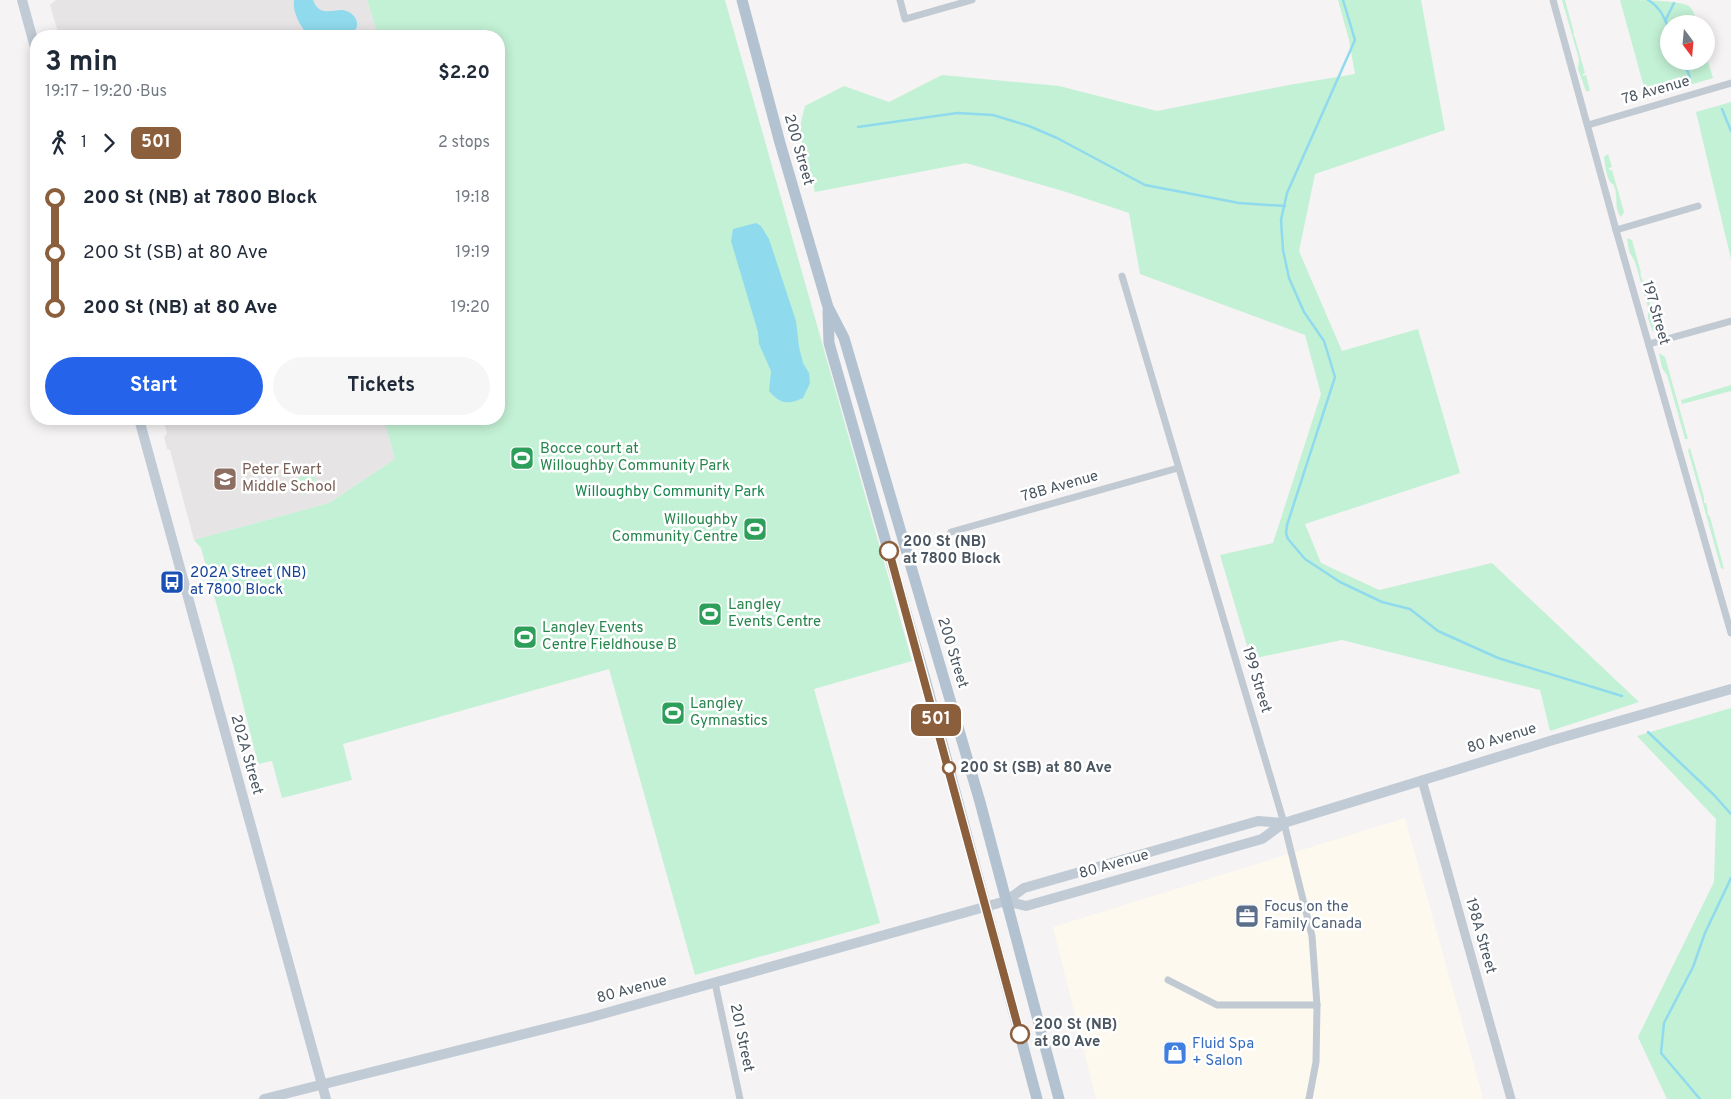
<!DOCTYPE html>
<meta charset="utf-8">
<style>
:root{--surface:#fff;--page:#f6f6f7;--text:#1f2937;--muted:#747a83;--accent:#2563eb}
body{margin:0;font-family:Overpass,sans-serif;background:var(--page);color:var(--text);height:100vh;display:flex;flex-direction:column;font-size:19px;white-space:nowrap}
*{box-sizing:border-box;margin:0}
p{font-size:16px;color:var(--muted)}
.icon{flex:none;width:28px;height:28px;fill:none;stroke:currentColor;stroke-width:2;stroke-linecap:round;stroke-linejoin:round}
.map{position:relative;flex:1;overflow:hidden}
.drawer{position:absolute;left:30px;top:30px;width:475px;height:395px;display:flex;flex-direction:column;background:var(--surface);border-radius:20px;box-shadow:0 2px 12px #0003}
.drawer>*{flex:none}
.badge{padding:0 10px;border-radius:8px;font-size:18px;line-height:32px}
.needle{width:32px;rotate:164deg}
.tools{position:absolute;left:1660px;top:15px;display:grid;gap:10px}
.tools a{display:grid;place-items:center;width:55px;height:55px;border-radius:50%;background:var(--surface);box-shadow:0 2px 12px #0003;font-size:25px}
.map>.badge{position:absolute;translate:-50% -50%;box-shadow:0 0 0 2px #fff}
.legs{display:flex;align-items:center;gap:8px;height:55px;padding:0 15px;font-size:16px}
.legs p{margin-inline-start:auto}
.head{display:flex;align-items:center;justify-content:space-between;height:85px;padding:0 15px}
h1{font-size:28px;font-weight:700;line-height:38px}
.button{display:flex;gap:10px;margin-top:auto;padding:10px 15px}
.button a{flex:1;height:58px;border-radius:30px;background:var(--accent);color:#fff;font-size:20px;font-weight:700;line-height:58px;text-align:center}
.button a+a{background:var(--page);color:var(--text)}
ul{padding:0 15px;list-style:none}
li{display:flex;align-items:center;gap:18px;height:55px;font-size:19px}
li i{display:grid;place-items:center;width:8px;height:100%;margin:0 6px;background:currentColor}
li i::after{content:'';width:12px;height:12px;margin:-6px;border:4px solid;border-radius:50%;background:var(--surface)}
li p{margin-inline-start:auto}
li:first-child i{background:linear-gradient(#0000 50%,currentColor 0)}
li:last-child i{background:linear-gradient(currentColor 50%,#0000 0)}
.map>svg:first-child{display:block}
</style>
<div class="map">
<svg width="1731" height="1099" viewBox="0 0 1731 1099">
<rect width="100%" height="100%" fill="#f5f3f3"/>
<polygon fill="#fdf9ef" points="1405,818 1482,1094 1482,1099 1096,1099 1053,927"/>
<g fill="#e6e4e5">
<polygon points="56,0 367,0 378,36 59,36 50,5"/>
<polygon points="163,419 384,419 395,459 329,503 194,540 170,450 167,449 164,437 167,433"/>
</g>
<g fill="#c3f1d5">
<polygon points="367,0 725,0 912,661 814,689 880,923 695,975 609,669 343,744 352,780 282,798 272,761 258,764 234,668 201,548 194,540 329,503 395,459 384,419 499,419 499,36 378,36"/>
<polygon points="1338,0 1421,0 1445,130 1315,174 1299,251 1342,351 1418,329 1460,473 1305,524 1321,563 1379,590 1492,563 1639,702 1550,731 1540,690 1342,640 1251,659 1220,555 1273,543 1321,394 1305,335 1140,274 1129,213 1063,191 966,163 815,192 799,130 805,106 844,86 889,102 942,75 1059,86 1157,111 1289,85 1355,74 1349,40"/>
<polygon points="1562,0 1565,0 1574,33 1573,34 1575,38 1585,73 1583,74 1583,76 1586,75 1590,91 1586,91 1578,69 1579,59"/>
<path d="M1620,0C1637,0 1677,0 1689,6C1694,11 1695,17 1697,24H1669V61H1706V55L1713,78L1647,98Z"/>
<polygon points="1731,102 1731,259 1696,112"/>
<path d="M1608,154L1612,167L1609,168V170H1612L1624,212L1621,217C1613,206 1619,197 1614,186C1612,181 1612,186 1609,180C1606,174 1605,164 1604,157Z"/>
<polygon points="1627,238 1632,240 1641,273 1640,274 1646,289 1644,290 1647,293 1654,319 1652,320 1652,322 1655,321 1656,327 1653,332 1648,318 1648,307 1635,262 1629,251"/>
<polygon points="1659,353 1665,357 1688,439 1685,439 1667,375 1662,368"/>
<polygon points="1731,385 1731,391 1682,404 1681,400"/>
<polygon points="1690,448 1704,497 1704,503 1706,503 1708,513 1707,513 1710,517 1724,569 1721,568 1688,450"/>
<polygon points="313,473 318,490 302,495 297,478"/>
<polygon points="1731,708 1731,1099 1667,1099 1638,1037 1714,882 1716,819 1637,736"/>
</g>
<g fill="#90daee">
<path d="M294,0H313C315,5 318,10 324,11C329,12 336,10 341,10C349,10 358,17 357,25C357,29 353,33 351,36H308C301,26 292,13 294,0Z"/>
<path d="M756,223L761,226L769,239L796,321L799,347L803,363L809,373L810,383L803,398C788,405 780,404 769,391L771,371L759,344L758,332L731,241L733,229Z"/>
</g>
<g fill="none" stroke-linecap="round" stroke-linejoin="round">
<g stroke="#90daee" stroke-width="2.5">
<polyline points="1343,0 1355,40 1287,193 1281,220 1283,250 1289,278 1304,312 1324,341 1335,377 1287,525 1286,533 1288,539 1305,559 1340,582 1382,602 1410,609 1438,631 1498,658 1622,696"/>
<path d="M1648,0C1660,7 1664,17 1669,29"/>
<polyline points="1665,21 1674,3"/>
<polyline points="1683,61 1690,77"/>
<polyline points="1722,109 1731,131"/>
<polyline points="858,127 957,113 993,115 1029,126 1057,138 1145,185 1239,203 1285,206"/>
<polyline points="1648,732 1714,795 1731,814"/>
<polyline points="1700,1099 1661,1053 1664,1023 1693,967 1705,933 1731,878"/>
</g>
<g stroke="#c1cad2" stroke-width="7">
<polyline points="900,0 905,19 972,0"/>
<polyline points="1553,0 1616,230 1731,633"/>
<polyline points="1588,125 1731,83"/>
<polyline points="1616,230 1698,206"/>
<polyline points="1122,276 1284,823 1312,936 1317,1005 1316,1062 1309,1099"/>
<polyline points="1649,344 1731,321"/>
<polyline points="951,532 1178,468"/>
<polyline points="1168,980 1217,1005 1317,1005"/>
<polyline points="715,983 740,1099"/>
</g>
<polyline stroke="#c1cad2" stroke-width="9" points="1422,780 1511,1099"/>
<g stroke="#c1cbd6" stroke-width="10">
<polyline points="22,0 36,51"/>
<polyline points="139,419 326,1099"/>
<polyline points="1006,901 1026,906 1262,839 1284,823 1553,740 1731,689"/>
<polyline points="264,1099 588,1018 1006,901 1024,888 1258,821 1284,823"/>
</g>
<g stroke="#b3c2d1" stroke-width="11">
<polyline points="742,0 780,143 828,307 844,338 980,802 1059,1099"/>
<polyline points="828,311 829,343 925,679 1037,1099"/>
</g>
</g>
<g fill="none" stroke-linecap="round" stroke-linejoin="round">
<g stroke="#fff" stroke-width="11">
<polyline id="line-1" points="889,551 1020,1034"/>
</g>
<use href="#line-1" stroke="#8b5e3c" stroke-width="8"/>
</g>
<defs>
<g id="stadium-square" transform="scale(1.25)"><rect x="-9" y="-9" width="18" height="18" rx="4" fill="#2e9e5b" stroke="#fff"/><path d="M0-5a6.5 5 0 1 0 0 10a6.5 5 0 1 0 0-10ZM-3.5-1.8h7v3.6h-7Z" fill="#fff"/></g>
<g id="school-square" transform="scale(1.25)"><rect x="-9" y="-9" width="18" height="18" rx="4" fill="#8d6e63" stroke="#fff"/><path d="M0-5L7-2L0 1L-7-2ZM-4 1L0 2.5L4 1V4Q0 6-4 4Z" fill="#fff"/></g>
<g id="bus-square" transform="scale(1.25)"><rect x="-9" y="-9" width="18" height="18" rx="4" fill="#1a4fb4" stroke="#fff"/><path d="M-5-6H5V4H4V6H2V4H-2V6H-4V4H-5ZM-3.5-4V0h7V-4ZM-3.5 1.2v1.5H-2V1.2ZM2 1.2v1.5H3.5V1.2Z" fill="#fff"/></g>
<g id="office-square" transform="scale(1.25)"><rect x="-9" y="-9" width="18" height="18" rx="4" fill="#5c6f8a" stroke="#fff"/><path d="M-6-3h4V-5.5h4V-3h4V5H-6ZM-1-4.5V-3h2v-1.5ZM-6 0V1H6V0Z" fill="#fff"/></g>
<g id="shop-square" transform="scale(1.25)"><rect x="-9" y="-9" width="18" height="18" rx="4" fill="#3f7fe0" stroke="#fff"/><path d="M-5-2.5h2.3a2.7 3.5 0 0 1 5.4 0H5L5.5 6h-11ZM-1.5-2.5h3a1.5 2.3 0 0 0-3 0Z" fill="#fff"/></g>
</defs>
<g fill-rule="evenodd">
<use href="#stadium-square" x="522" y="458"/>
<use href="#school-square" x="225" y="479"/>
<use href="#stadium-square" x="755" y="529"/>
<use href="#bus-square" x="172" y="582"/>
<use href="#stadium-square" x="710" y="614"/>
<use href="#stadium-square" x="525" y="637"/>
<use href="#stadium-square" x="673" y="713"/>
<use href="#office-square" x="1247" y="916"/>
<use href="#shop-square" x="1175" y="1053"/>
</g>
<g fill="#fff" stroke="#8b5e3c" stroke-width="2.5">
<circle cx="889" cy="551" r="9"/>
<circle cx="949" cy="768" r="6"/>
<circle cx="1020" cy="1034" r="9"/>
</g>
<g text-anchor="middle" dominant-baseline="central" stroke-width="5" stroke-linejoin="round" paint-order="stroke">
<g font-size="15" fill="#4a5661" stroke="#fff">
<text transform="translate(1656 91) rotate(-16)">78 Avenue</text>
<text transform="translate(798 150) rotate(74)">200 Street</text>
<text transform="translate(1655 313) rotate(74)">197 Street</text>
<text transform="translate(1060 487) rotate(-16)">78B Avenue</text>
<text transform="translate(952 653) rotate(73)">200 Street</text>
<text transform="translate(1256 680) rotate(73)">199 Street</text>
<text transform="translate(1502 739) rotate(-17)">80 Avenue</text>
<text transform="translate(246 755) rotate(74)">202A Street</text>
<text transform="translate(1114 865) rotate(-16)">80 Avenue</text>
<text transform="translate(1480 936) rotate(74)">198A Street</text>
<text transform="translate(632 990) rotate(-15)">80 Avenue</text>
<text transform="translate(741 1038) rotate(78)">201 Street</text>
</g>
<g font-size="15" fill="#27864d" stroke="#fff" text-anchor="start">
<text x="540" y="449">Bocce court at<tspan x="540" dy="17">Willoughby Community Park</tspan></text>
<text x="738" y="520" text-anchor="end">Willoughby<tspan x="738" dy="17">Community Centre</tspan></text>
<text x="728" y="605">Langley<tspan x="728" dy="17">Events Centre</tspan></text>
<text x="542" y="628">Langley Events<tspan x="542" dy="17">Centre Fieldhouse B</tspan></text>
<text x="690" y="704">Langley<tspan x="690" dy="17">Gymnastics</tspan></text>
</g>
<g font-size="15" fill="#785e54" stroke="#fff" text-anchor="start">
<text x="242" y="470">Peter Ewart<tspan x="242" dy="17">Middle School</tspan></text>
</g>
<g font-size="15" fill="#17864f" stroke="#fff">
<text x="670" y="492">Willoughby Community Park</text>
</g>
<g font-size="15" font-weight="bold" fill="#4a5661" stroke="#fff" text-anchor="start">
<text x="903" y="542">200 St (NB)<tspan x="903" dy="17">at 7800 Block</tspan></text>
<text x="960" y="768">200 St (SB) at 80 Ave</text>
<text x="1034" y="1025">200 St (NB)<tspan x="1034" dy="17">at 80 Ave</tspan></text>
</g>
<g font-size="15" fill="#164399" stroke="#fff" text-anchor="start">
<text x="190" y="573">202A Street (NB)<tspan x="190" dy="17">at 7800 Block</tspan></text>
</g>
<g font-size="15" fill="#4e5e75" stroke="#fff" text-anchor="start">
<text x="1264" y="907">Focus on the<tspan x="1264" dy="17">Family Canada</tspan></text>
</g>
<g font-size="15" fill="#366cbe" stroke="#fff" text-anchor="start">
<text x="1192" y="1044">Fluid Spa<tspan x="1192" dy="17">+ Salon</tspan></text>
</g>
</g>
</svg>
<div class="tools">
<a><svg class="needle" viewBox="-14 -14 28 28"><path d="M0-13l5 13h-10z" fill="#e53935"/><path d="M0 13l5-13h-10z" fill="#747a83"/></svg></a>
</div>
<b class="badge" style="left:936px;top:720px;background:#8b5e3c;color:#fff">501</b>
<section class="drawer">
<div class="head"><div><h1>3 min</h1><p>19:17 – 19:20 · Bus</p></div><b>$2.20</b></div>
<div class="legs"><svg class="icon" aria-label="walk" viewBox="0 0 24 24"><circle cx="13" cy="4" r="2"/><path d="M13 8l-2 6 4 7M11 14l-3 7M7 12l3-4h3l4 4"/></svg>1<svg class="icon" aria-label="forward" viewBox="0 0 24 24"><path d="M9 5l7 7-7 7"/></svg><b class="badge" style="background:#8b5e3c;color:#fff">501</b><p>2 stops</p></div>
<ul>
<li><i style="color:#8b5e3c"></i><b>200 St (NB) at 7800 Block</b><p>19:18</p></li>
<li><i style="color:#8b5e3c"></i><span>200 St (SB) at 80 Ave</span><p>19:19</p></li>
<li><i style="color:#8b5e3c"></i><b>200 St (NB) at 80 Ave</b><p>19:20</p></li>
</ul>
<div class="button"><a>Start</a><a>Tickets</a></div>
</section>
</div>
